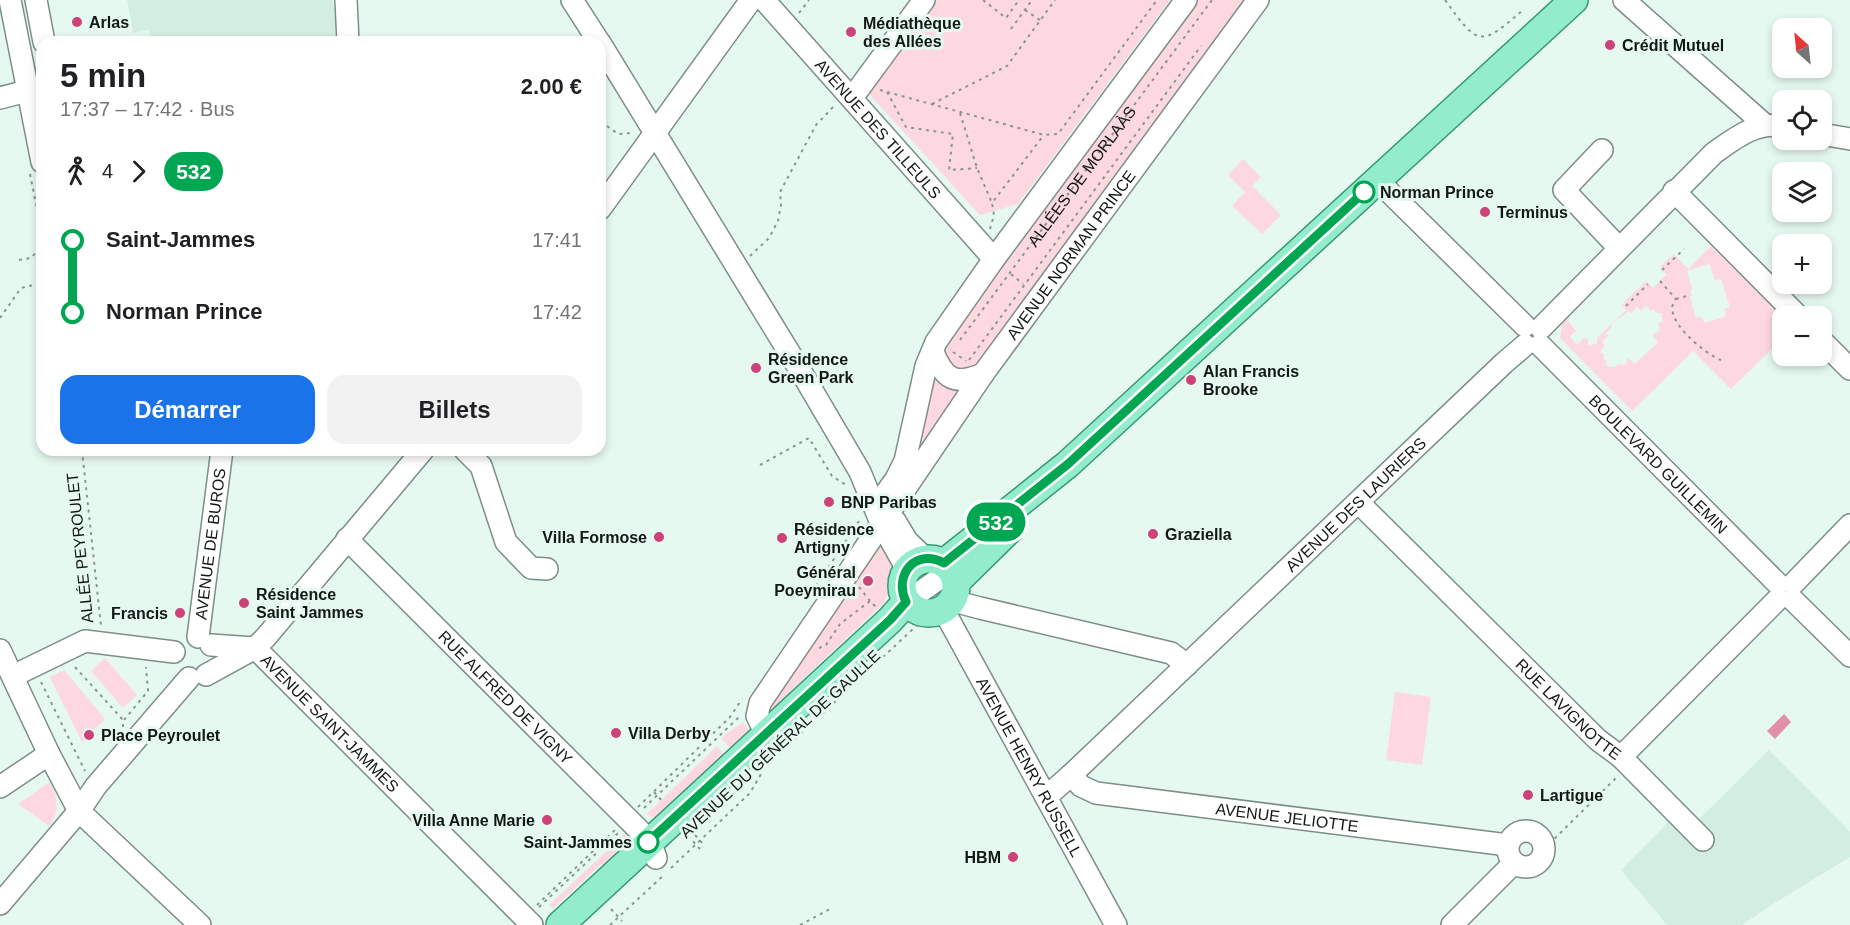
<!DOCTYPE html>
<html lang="fr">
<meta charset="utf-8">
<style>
:root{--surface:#fff;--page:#f2f2f2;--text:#202124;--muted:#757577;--accent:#1a73e8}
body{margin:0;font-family:Helvetica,sans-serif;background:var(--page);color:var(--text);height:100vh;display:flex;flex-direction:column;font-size:22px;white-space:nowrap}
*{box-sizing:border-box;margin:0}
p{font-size:20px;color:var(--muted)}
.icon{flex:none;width:33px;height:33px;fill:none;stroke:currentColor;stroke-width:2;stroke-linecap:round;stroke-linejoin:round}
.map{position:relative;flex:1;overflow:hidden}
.sheet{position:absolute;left:36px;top:36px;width:570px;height:420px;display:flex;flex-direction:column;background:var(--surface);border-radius:18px;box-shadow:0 3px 9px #0003}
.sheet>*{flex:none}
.badge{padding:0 12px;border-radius:20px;font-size:21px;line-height:39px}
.needle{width:39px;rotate:333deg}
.fabs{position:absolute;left:1772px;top:18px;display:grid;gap:12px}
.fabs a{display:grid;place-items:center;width:60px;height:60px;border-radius:12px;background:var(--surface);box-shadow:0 3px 9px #0003;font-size:30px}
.map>.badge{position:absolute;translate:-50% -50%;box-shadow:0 0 0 3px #fff}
.legs{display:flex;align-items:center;gap:9px;height:66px;padding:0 24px;font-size:20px}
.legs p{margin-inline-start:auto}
.head{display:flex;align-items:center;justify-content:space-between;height:102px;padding:0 24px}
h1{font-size:33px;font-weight:800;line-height:45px}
.primary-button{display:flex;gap:12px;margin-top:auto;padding:12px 24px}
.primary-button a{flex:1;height:69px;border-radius:18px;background:var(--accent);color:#fff;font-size:24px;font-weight:800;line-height:69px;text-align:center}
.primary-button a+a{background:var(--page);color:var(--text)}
ul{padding:0 24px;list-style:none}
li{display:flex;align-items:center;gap:21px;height:72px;font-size:22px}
li i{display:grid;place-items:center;width:9px;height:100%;margin:0 8px;background:currentColor}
li i::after{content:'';width:15px;height:15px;margin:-8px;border:4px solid;border-radius:50%;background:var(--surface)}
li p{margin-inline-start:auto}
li:first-child i{background:linear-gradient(#0000 50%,currentColor 0)}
li:last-child i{background:linear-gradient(currentColor 50%,#0000 0)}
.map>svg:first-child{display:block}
</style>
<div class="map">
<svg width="1850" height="925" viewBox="0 0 1850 925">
<rect width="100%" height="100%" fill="#e6f9f0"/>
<g fill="#d3eee1">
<polygon points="127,0 333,0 336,26 335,38 329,39 329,42 151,42 149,30 133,33"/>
<polygon points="1769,750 1850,832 1850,857 1773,904 1742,925 1667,925 1621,870 1681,809 1696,822"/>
</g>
<g fill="#fdd8e1" fill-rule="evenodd">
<polygon points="934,0 1170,0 1018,204 980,215 867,92 936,2"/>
<polygon points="1197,0 1250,0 979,370 963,377 940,360 945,340"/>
<polygon points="1243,159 1261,177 1252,186 1281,215 1262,234 1232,206 1245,192 1228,175"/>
<path d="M1711,246L1782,317V339L1731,389L1693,351L1632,411L1560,338L1562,324L1567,319L1576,331L1570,337L1577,345L1584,338L1588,339V345L1597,344V338L1626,310L1622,305L1625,301L1646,281L1653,288L1666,275L1660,267L1674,254L1688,269ZM1709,264L1715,280L1721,279L1730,307L1724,309L1726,316L1705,323L1702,317L1696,318L1690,297L1692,296L1690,290L1692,289L1687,271ZM1646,305L1651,311L1653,309L1657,313H1661L1663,321L1658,323L1660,331L1652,335L1658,342L1635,364L1628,358L1626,365L1617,364L1616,367L1606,366L1607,361L1603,358L1605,356L1600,351L1605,346L1602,342L1608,336L1606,333L1612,327L1611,325L1628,311L1631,313L1637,307L1641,311Z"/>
<polygon points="928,372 963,384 916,464 916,429"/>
<polygon points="879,545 883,546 891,557 891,571 889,591 884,603 782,699 780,706 767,717 763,709 774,697 778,696 834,613 833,609"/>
<polygon points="105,658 137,695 123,708 91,671"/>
<polygon points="64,670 105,719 82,742 50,677"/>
<polygon points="1395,692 1431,697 1422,765 1386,760"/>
<polygon points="743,722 750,732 731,749 721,738"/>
<polygon points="717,746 725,755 661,817 651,817 647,814"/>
<path d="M50,782C57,798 61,811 49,826L18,804Z"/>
<polygon points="630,829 635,837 606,868 601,864 553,909 549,905"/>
</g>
<polygon fill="#e28fa8" points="1784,714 1791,722 1775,739 1767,731"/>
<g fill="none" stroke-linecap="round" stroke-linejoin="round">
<g stroke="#7d8e86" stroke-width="24">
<g id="minor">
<polyline points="10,0 42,162"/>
<polyline points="36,0 44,42"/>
<polyline points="346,0 348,42"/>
<polyline points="572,0 599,42"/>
<path id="s2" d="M764,0L994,259"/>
<polyline points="1624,0 1765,125"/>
<polyline points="600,43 806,380 860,472 881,523 907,569"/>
<polyline points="0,98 27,91"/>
<polyline points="852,98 924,0"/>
<polyline points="1821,134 1850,139"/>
<polyline points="1602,150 1564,190 1619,248"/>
<polyline points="1377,180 1525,326"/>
<polyline points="1674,191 1798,316"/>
<polyline points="600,209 751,0"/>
<path d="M1541,328L1714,153C1734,139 1756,121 1782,126"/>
<polyline points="1821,340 1850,369"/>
<path id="s3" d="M1540,345L1778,584"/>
<path d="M933,352C944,379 955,386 983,374"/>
<polyline points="465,450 481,466 506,542 531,568 547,569"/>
<polyline points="886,493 896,479 905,461 926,366 936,342 994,259 1186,0"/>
<path id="s4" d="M1359,503L1598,740L1621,757L1778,599"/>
<polyline points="895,521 907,541 926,559"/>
<path id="s5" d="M347,539L650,841L656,858"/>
<polyline points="1793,584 1850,525"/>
<polyline points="953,598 961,603 980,608 1171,653 1187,665"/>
<polyline points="1793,600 1850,656"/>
<polyline points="906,602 967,559"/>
<path id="s6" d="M943,609L1116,925"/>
<path id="s7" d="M198,637L222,450"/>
<polyline points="211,645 254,648"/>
<path id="s8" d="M255,648L532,925"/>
<polyline points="0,650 49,754 79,811 200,925"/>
<polyline points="206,675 255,648 266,637 423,450"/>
<polyline points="13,676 85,641 174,652"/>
<path id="s9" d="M766,734L757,716L760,703L983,374L1258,0"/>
<polyline points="1621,757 1703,840"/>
<path id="s10" d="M1071,775L1081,786L1096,793L1508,845"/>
<polyline points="0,787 49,754"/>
<path id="s11" d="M1046,797L1071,775L1504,363L1525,345"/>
<circle cx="1526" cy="849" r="18"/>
<polyline points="0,904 79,811 96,786 189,678"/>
<polyline points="1452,925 1514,863"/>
</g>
</g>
<g stroke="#379976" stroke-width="30">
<g id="major">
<circle cx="929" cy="586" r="27"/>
<polyline points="944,563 1068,464 1574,0"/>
<polyline points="956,582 1009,530"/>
<polyline points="560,925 890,620 906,602"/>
</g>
</g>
<g stroke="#899790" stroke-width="2" stroke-dasharray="3 4.5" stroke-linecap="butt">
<polyline points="983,0 1006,18 1019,0"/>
<path d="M1445,0C1479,47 1480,47 1523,10"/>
<polyline points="1025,10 1040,20"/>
<polyline points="799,13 809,0"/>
<polyline points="1011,29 1032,0"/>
<polyline points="880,90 1044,135 1058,134 1157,0"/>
<polyline points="887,92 906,127 953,134 949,170 977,168"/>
<polyline points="932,104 1007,66 1055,0"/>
<polyline points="960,113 977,168 992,203"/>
<polyline points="607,126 618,134 632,133"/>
<polyline points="30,174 42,234"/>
<polyline points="990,229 994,215 992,203 1043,136"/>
<polyline points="750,256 769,238 778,221 781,205 780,192 816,125 834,106"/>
<polyline points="19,260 31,258 42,246"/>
<polyline points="1662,270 1684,249"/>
<polyline points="1011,274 1023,284"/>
<path d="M1660,281L1676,299C1659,317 1705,354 1721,360"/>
<polyline points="1676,299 1687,296"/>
<polyline points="1626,306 1648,284"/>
<polyline points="0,318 21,288 42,283"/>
<path id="s1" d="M960,340L1212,0"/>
<polyline points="953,352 966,361"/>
<polyline points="969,360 1201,46"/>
<polyline points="82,450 101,626"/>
<polyline points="760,465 809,438 832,476 846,485"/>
<polyline points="816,586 861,518"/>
<polyline points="859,587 870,601"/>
<polyline points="819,648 826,645 840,624 870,601 876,607"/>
<polyline points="75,667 123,720"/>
<polyline points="41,682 85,771"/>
<polyline points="123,727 123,721 148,691 146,667"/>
<polyline points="654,792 664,803"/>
<polyline points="638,807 730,717 742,699"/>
<polyline points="644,808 739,717"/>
<polyline points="695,835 704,845"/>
<polyline points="688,836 700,849"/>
<polyline points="1544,849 1617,777"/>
<polyline points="671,868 750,793 765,767 927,616"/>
<polyline points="537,905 615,830"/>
<polyline points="539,907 618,833"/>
<polyline points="611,909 622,921"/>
<polyline points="610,925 665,874"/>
<polyline points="800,925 830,909"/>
</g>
<use href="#minor" stroke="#fff" stroke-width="21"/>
<use href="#major" stroke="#93eccc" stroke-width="27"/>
</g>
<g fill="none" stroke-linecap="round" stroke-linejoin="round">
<g stroke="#fff" stroke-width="14">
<path id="line-1" d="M648,842L890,620L906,602C893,574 916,548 944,563L1068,464L1364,192"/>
</g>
<use href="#line-1" stroke="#00a651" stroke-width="9"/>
</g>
<g fill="#cd4277" stroke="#e6f9f0" stroke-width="2">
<circle cx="77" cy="22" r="6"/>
<circle cx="851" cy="32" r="6"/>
<circle cx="1610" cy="45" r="6"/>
<circle cx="1485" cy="212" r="6"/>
<circle cx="756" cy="368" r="6"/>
<circle cx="1191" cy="380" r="6"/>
<circle cx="829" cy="502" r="6"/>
<circle cx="1153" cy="534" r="6"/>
<circle cx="659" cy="537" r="6"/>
<circle cx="782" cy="538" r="6"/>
<circle cx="868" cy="581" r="6"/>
<circle cx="244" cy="603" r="6"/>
<circle cx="180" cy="613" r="6"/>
<circle cx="616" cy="733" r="6"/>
<circle cx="89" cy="735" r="6"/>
<circle cx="1528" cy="795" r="6"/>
<circle cx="547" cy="820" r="6"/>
<circle cx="1013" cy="857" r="6"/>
</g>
<g fill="#fff" stroke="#00a651" stroke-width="3">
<circle cx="1364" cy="192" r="10"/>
<circle cx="648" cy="842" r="10"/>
</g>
<g text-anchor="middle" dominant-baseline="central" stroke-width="6" stroke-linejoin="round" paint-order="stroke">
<g font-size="16" font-weight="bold" fill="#121815" stroke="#e6f9f0" text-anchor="start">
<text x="89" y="22">Arlas</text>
<text x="863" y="23">Médiathèque<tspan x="863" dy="18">des Allées</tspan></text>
<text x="1622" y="45">Crédit Mutuel</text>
<text x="1497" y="212">Terminus</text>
<text x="768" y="359">Résidence<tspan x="768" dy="18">Green Park</tspan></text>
<text x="1203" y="371">Alan Francis<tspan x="1203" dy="18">Brooke</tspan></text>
<text x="841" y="502">BNP Paribas</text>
<text x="794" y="529">Résidence<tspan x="794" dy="18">Artigny</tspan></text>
<text x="1165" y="534">Graziella</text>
<text x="647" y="537" text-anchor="end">Villa Formose</text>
<text x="856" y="572" text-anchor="end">Général<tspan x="856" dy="18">Poeymirau</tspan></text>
<text x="256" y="594">Résidence<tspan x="256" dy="18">Saint Jammes</tspan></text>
<text x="168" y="613" text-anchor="end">Francis</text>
<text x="628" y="733">Villa Derby</text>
<text x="101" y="735">Place Peyroulet</text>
<text x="1540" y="795">Lartigue</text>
<text x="535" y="820" text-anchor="end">Villa Anne Marie</text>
<text x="1001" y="857" text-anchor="end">HBM</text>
</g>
<g font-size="16" fill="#121815" stroke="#e6f9f0">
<text stroke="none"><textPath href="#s2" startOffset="172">AVENUE DES TILLEULS</textPath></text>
<text stroke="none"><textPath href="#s1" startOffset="204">ALLÉES DE MORLAÀS</textPath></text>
<text stroke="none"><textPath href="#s9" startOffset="579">AVENUE NORMAN PRINCE</textPath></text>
<text stroke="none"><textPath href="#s3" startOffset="168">BOULEVARD GUILLEMIN</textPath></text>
<text stroke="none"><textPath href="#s11" startOffset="426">AVENUE DES LAURIERS</textPath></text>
<text stroke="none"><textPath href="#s7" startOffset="94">AVENUE DE BUROS</textPath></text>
<text transform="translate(80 548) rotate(-96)">ALLÉE PEYROULET</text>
<text stroke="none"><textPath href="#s5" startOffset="224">RUE ALFRED DE VIGNY</textPath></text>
<text stroke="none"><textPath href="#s4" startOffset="294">RUE LAVIGNOTTE</textPath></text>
<text stroke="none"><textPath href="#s8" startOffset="106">AVENUE SAINT-JAMMES</textPath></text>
<text transform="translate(780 744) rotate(-43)">AVENUE DU GÉNÉRAL DE GAULLE</text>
<text stroke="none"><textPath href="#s6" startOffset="180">AVENUE HENRY RUSSELL</textPath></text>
<text stroke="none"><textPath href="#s10" startOffset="224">AVENUE JELIOTTE</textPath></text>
</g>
<g font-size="16" font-weight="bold" fill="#121815" stroke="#e6f9f0" text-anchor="start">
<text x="1380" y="192">Norman Prince</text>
<text x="632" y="842" text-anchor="end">Saint-Jammes</text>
</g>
</g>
</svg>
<div class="fabs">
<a><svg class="needle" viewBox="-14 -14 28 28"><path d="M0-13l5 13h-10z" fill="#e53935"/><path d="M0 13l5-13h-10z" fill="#757577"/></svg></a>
<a><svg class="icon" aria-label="locate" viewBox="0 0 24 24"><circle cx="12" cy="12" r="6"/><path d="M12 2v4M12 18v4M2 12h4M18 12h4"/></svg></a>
<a><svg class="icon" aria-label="layers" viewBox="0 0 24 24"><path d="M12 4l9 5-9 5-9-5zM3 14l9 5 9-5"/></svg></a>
<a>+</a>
<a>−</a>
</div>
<b class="badge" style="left:996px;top:522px;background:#00a651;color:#fff">532</b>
<section class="sheet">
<div class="head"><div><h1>5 min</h1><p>17:37 – 17:42 · Bus</p></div><b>2.00 €</b></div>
<div class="legs"><svg class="icon" aria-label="walk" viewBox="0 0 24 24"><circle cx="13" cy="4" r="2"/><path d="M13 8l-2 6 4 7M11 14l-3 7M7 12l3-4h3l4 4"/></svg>4<svg class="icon" aria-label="forward" viewBox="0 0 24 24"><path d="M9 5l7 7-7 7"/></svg><b class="badge" style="background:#00a651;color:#fff">532</b></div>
<ul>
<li><i style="color:#00a651"></i><b>Saint-Jammes</b><p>17:41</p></li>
<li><i style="color:#00a651"></i><b>Norman Prince</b><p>17:42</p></li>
</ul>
<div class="primary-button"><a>Démarrer</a><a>Billets</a></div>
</section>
</div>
